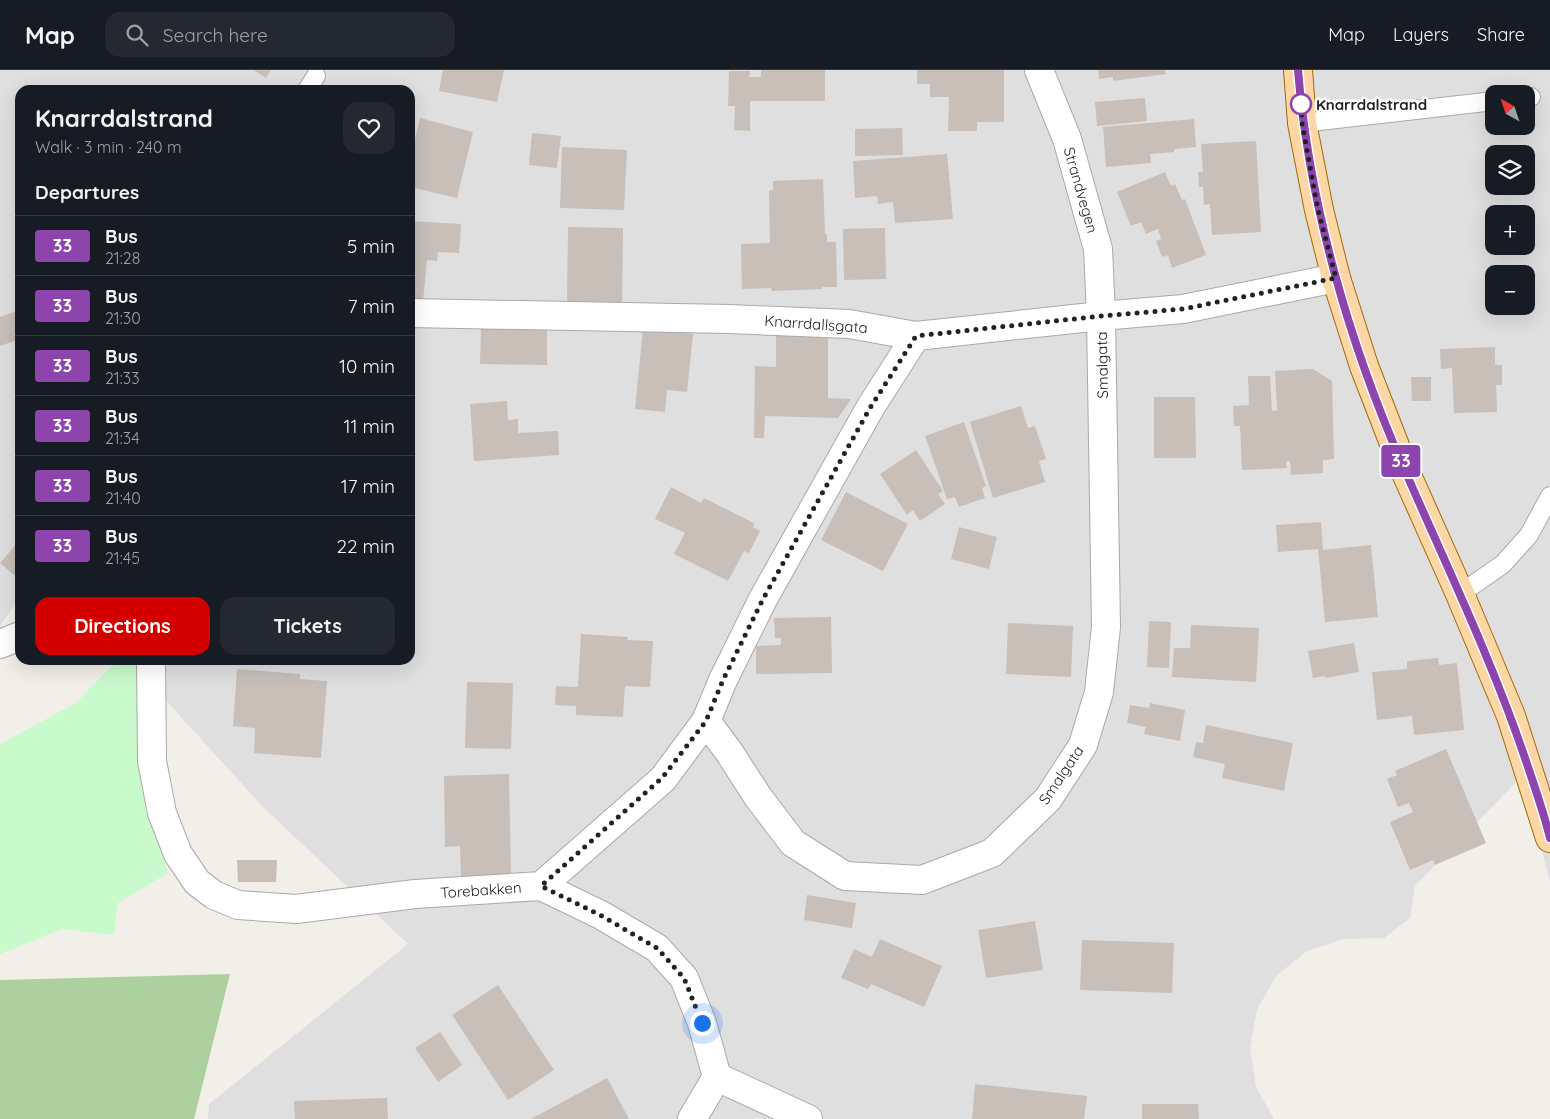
<!DOCTYPE html>
<meta charset="utf-8">
<style>
:root{--surface:#171b24;--page:#242831;--text:#f1f3f6;--muted:#9ea1a6;--line:#363941;--accent:#d40000}
body{margin:0;font-family:Quicksand,sans-serif;background:var(--page);color:var(--text);height:100vh;display:flex;flex-direction:column;font-size:19px;white-space:nowrap}
*{box-sizing:border-box;margin:0}
p{font-size:16px;color:var(--muted)}
.icon{flex:none;width:28px;height:28px;fill:none;stroke:currentColor;stroke-width:2;stroke-linecap:round;stroke-linejoin:round}
.map{position:relative;flex:1;overflow:hidden}
.details{position:absolute;left:15px;top:15px;width:400px;height:580px;display:flex;flex-direction:column;background:var(--surface);border-radius:15px;box-shadow:0 5px 20px #0002}
.details>*{flex:none}
.badge{padding:0 10px;border-radius:4px;font-size:18px;line-height:32px}
.needle{width:32px;rotate:320deg}
.buttons{position:absolute;left:1485px;top:15px;display:grid;gap:10px}
.buttons a{display:grid;place-items:center;width:50px;height:50px;border-radius:10px;background:var(--surface);box-shadow:0 5px 20px #0002;font-size:25px}
.you{position:absolute;width:25px;height:25px;margin:-12px;border:4px solid #fff;border-radius:50%;background:#1a73e8;box-shadow:0 0 0 8px #1a73e833}
.map>.badge{position:absolute;translate:-50% -50%;box-shadow:0 0 0 2px #fff}
h2{padding:0 20px;font-size:19px;line-height:45px}
.round{display:grid;place-items:center;flex:none;width:52px;height:52px;border-radius:15px;background:var(--page)}
.summary{display:flex;align-items:center;justify-content:space-between;height:85px;padding:0 20px}
h1{font-size:24px;font-weight:700;line-height:38px}
.button{display:flex;gap:10px;margin-top:auto;padding:10px 20px}
.button a{flex:1;height:58px;border-radius:15px;background:var(--accent);color:#fff;font-size:20px;font-weight:700;line-height:58px;text-align:center}
.button a+a{background:var(--page);color:var(--text)}
ul{padding:0;list-style:none}
li{display:flex;align-items:center;gap:15px;height:60px;padding:0 20px;border-top:1px solid var(--line)}
li div{flex:1}
li b{display:block;font-size:19px}
li em{font-style:normal}
li .badge{min-width:55px;font-weight:700;text-align:center}
header{display:flex;align-items:center;gap:30px;box-sizing:border-box;height:70px;padding:0 25px;background:var(--surface);border-bottom:1px solid var(--line)}
header strong{font-size:24px}
nav{display:flex;gap:28px;margin-inline-start:auto;font-size:18px}
.search{width:350px;height:45px;background:var(--page);display:flex;align-items:center;gap:12px;box-sizing:border-box;padding:0 18px;border-radius:15px;color:var(--muted);font-size:19px}
.map>svg:first-child{display:block}
</style>
<header>
<strong>Map</strong>
<div class="search"><svg class="icon" aria-label="search" viewBox="0 0 24 24"><circle cx="10" cy="10" r="6"/><path d="M15 15l6 6"/></svg>Search here</div>
<nav><a>Map</a><a>Layers</a><a>Share</a></nav>
</header>
<div class="map">
<svg width="1550" height="1049" viewBox="0 0 1550 1049">
<rect width="100%" height="100%" fill="#f2efe9"/>
<path fill="#e0dfdf" fill-rule="evenodd" d="M0,0H1550V812L1523,705L1415,816L1410,848L1384,868L1344,869L1307,881L1276,906L1257,940L1250,978L1256,1017L1274,1049H208L209,1034L408,874L263,737L150,613L174,590H410V20H20V527L0,556ZM1494,24H1526V56H1494ZM1494,84H1526V116H1494ZM1494,144H1526V176H1494ZM1494,204H1526V236H1494Z"/>
<polygon fill="#add19e" points="230,904 194,1049 0,1049 0,910"/>
<polygon fill="#c8facc" points="118,590 139,590 149,745 168,803 118,833 114,865 62,859 0,884 0,674 76,633"/>
<g fill="#c7bfb8">
<polygon points="254,0 271,0 266,8"/>
<polygon points="443,0 504,0 497,32 439,21"/>
<polygon points="761,0 825,0 825,31 750,31 750,61 734,60 735,36 728,36 729,1 750,1 749,7 761,7"/>
<polygon points="917,0 1004,0 1004,52 977,52 977,61 948,61 949,27 930,27 930,14 917,14"/>
<polygon points="1098,0 1165,0 1166,4 1113,11 1113,7 1099,9"/>
<polygon points="1145,28 1147,51 1097,56 1095,32"/>
<polygon points="420,48 473,62 457,128 410,117 410,90"/>
<polygon points="1194,49 1196,77 1174,79 1174,82 1150,84 1151,93 1106,97 1103,57"/>
<polygon points="902,58 903,85 855,86 855,59"/>
<polygon points="532,63 561,66 557,98 529,95"/>
<polygon points="1256,71 1261,162 1212,165 1210,134 1204,135 1203,117 1199,117 1198,102 1203,102 1201,74"/>
<polygon points="562,77 627,80 624,140 560,138"/>
<polygon points="947,84 953,149 895,153 893,132 878,134 877,126 855,128 853,91"/>
<polygon points="1165,102 1171,116 1175,114 1182,130 1185,129 1206,185 1172,198 1168,185 1162,187 1156,171 1161,169 1158,159 1146,164 1141,152 1131,156 1117,122"/>
<polygon points="823,109 825,164 827,164 827,172 836,172 837,217 822,217 822,219 772,221 771,218 742,219 741,174 770,173 769,121 773,120 773,111"/>
<polygon points="410,151 461,154 459,183 438,182 437,191 427,190 423,231 410,230"/>
<polygon points="568,157 623,158 622,235 567,235"/>
<polygon points="885,158 886,209 844,210 843,159"/>
<polygon points="20,240 20,269 0,276 0,247"/>
<polygon points="481,256 547,257 547,295 480,294"/>
<polygon points="643,259 693,264 687,322 667,320 665,342 635,339"/>
<polygon points="784,264 828,265 828,328 851,329 838,348 765,346 764,368 754,368 755,296 776,297 776,266 784,266"/>
<polygon points="1495,277 1495,295 1502,295 1502,315 1496,315 1497,342 1454,343 1452,298 1441,299 1440,279"/>
<polygon points="1313,299 1332,311 1334,389 1323,390 1323,403 1291,405 1290,391 1286,391 1287,398 1242,400 1240,356 1234,356 1233,336 1249,335 1248,306 1270,306 1272,341 1277,340 1275,301"/>
<polygon points="1411,307 1431,307 1431,331 1412,331"/>
<polygon points="1154,327 1195,327 1196,388 1154,388"/>
<polygon points="507,331 508,350 518,349 518,363 558,361 559,385 474,391 470,334"/>
<polygon points="1021,336 1028,358 1035,356 1046,389 1039,391 1045,412 993,428 970,352"/>
<polygon points="964,352 986,416 982,418 985,428 959,437 955,427 947,429 925,366"/>
<polygon points="916,380 943,421 938,424 945,434 920,451 913,440 907,445 880,404"/>
<polygon points="671,417 701,433 704,428 754,453 753,457 760,461 749,483 744,481 728,511 674,484 685,463 655,449"/>
<polygon points="846,422 908,454 883,501 821,470"/>
<polygon points="1321,452 1323,480 1371,475 1378,547 1325,552 1318,479 1278,482 1276,455"/>
<polygon points="959,457 997,467 989,499 951,489"/>
<polygon points="20,470 20,510 0,493"/>
<polygon points="831,547 832,603 756,604 756,576 781,575 781,568 775,568 774,548"/>
<polygon points="1149,551 1171,552 1169,598 1147,597"/>
<polygon points="1008,553 1073,556 1071,607 1006,604"/>
<polygon points="1191,555 1259,558 1256,612 1172,607 1174,578 1190,578"/>
<polygon points="581,564 628,567 627,570 653,571 650,617 625,616 623,647 576,645 576,636 555,635 556,616 578,617"/>
<polygon points="1354,573 1359,602 1325,608 1325,606 1313,608 1308,581"/>
<polygon points="1438,588 1439,595 1457,593 1464,660 1414,665 1412,646 1377,650 1372,602 1407,599 1407,591"/>
<polygon points="237,599 300,604 300,609 327,611 321,688 254,683 255,658 233,656"/>
<polygon points="467,612 513,613 511,679 465,678"/>
<polygon points="1150,633 1185,640 1180,671 1144,664 1146,657 1127,653 1130,635 1149,638"/>
<polygon points="1206,655 1293,673 1284,721 1222,708 1225,694 1193,687 1196,672 1203,673"/>
<polygon points="1446,679 1486,773 1435,795 1433,790 1410,800 1390,752 1413,742 1409,733 1398,737 1387,709 1397,705 1395,701"/>
<polygon points="509,704 511,809 461,810 460,776 445,777 444,706"/>
<polygon points="237,790 277,790 276,812 238,812"/>
<polygon points="807,825 856,833 852,858 804,850"/>
<polygon points="1035,851 1043,900 986,908 978,860"/>
<polygon points="880,869 942,896 924,937 871,914 868,919 841,908 854,879 872,887"/>
<polygon points="1082,870 1174,873 1172,923 1080,920"/>
<polygon points="498,915 554,1000 508,1030 452,945"/>
<polygon points="440,962 462,995 438,1012 415,978"/>
<polygon points="607,1008 629,1049 531,1049"/>
<polygon points="975,1014 1087,1026 1084,1049 972,1049"/>
<polygon points="387,1028 388,1049 295,1049 294,1031"/>
<polygon points="1142,1034 1198,1034 1199,1049 1142,1049"/>
</g>
<g fill="none" stroke-linecap="round" stroke-linejoin="round">
<g stroke="#a9a9a9" stroke-width="20">
<g id="service">
<polyline points="307,20 316,6"/>
<polyline points="1526,27 1531,27"/>
<polyline points="1302,53 1494,31"/>
<polyline points="1460,524 1503,494 1529,465 1550,426"/>
</g>
</g>
<g stroke="#a9a9a9" stroke-width="30">
<g id="minor">
<polyline points="410,243 729,249 849,254 916,266 1101,246 1183,239 1336,208"/>
<polyline points="0,574 20,566"/>
<polyline points="151,590 152,691 162,743 178,784 197,812 214,825 238,835 296,839 415,824 541,816 663,709 706,651 723,610 763,529 870,338 916,266"/>
<polyline points="706,651 729,682 758,727 793,773 845,806 922,810 992,783 1048,729 1083,675 1099,622 1106,557 1101,246 1098,179 1067,69 1039,0"/>
<polyline points="541,816 601,845 657,878 684,908 702,953 717,1007 808,1049"/>
<polyline points="692,1049 717,1007"/>
</g>
</g>
<g stroke="#a06b00" stroke-width="30">
<polyline id="primary" points="1298,0 1302,53 1319,140 1336,208 1364,296 1402,394 1460,524 1511,646 1550,768"/>
</g>
<use href="#service" stroke="#fff" stroke-width="18"/>
<use href="#minor" stroke="#fff" stroke-width="28"/>
<use href="#primary" stroke="#fcd6a4" stroke-width="28"/>
</g>
<g fill="none" stroke-linecap="round" stroke-linejoin="round">
<g stroke="#fff" stroke-width="11">
<path id="line" d="M1298,0C1309,134 1349,273 1403,396C1446,495 1493,592 1527,694C1535,718 1544,743 1550,768"/>
</g>
<use href="#line" stroke="#8e44ad" stroke-width="8"/>
<polyline stroke="#222" stroke-width="5" stroke-dasharray="0 9" points="702,953 684,908 657,878 600,845 541,816 662,708 706,651 723,610 763,529 870,338 916,266 1101,246 1183,239 1336,208 1318,140 1302,53 1301,34"/>
</g>
<circle fill="#fff" stroke="#8e44ad" stroke-width="2.5" cx="1301" cy="34" r="10"/>
<g text-anchor="middle" dominant-baseline="central" stroke-width="5" stroke-linejoin="round" paint-order="stroke">
<g font-size="15" font-weight="bold" fill="#222" stroke="#fff" text-anchor="start">
<text x="1316" y="34">Knarrdalstrand</text>
</g>
<g font-size="15" fill="#222" stroke="#fff">
<text transform="translate(1081 120) rotate(74)">Strandvegen</text>
<text transform="translate(816 254) rotate(4)">Knarrdallsgata</text>
<text transform="translate(1102 295) rotate(-91)">Smalgata</text>
<text transform="translate(1061 705) rotate(-56)">Smalgata</text>
<text transform="translate(481 820) rotate(-4)">Torebakken</text>
</g>
</g>
</svg>
<div class="buttons">
<a><svg class="needle" viewBox="-14 -14 28 28"><path d="M0-13l5 13h-10z" fill="#e53935"/><path d="M0 13l5-13h-10z" fill="#9ea1a6"/></svg></a>
<a><svg class="icon" aria-label="layers" viewBox="0 0 24 24"><path d="M12 4l9 5-9 5-9-5zM3 14l9 5 9-5"/></svg></a>
<a>+</a>
<a>−</a>
</div>
<div class="you" style="left:702px;top:953px"></div>
<b class="badge" style="left:1401px;top:391px;background:#8e44ad;color:#fff">33</b>
<section class="details">
<div class="summary"><div><h1>Knarrdalstrand</h1><p>Walk · 3 min · 240 m</p></div><a class="round"><svg class="icon" aria-label="heart" viewBox="0 0 24 24"><path d="M12 20l-8-8c-3-5 5-10 8-4 3-6 11-1 8 4z"/></svg></a></div>
<h2>Departures</h2>
<ul>
<li><span class="badge" style="background:#8e44ad;color:#fff">33</span><div><b>Bus</b><p>21:28</p></div><em>5 min</em></li>
<li><span class="badge" style="background:#8e44ad;color:#fff">33</span><div><b>Bus</b><p>21:30</p></div><em>7 min</em></li>
<li><span class="badge" style="background:#8e44ad;color:#fff">33</span><div><b>Bus</b><p>21:33</p></div><em>10 min</em></li>
<li><span class="badge" style="background:#8e44ad;color:#fff">33</span><div><b>Bus</b><p>21:34</p></div><em>11 min</em></li>
<li><span class="badge" style="background:#8e44ad;color:#fff">33</span><div><b>Bus</b><p>21:40</p></div><em>17 min</em></li>
<li><span class="badge" style="background:#8e44ad;color:#fff">33</span><div><b>Bus</b><p>21:45</p></div><em>22 min</em></li>
</ul>
<div class="button"><a>Directions</a><a>Tickets</a></div>
</section>
</div>
